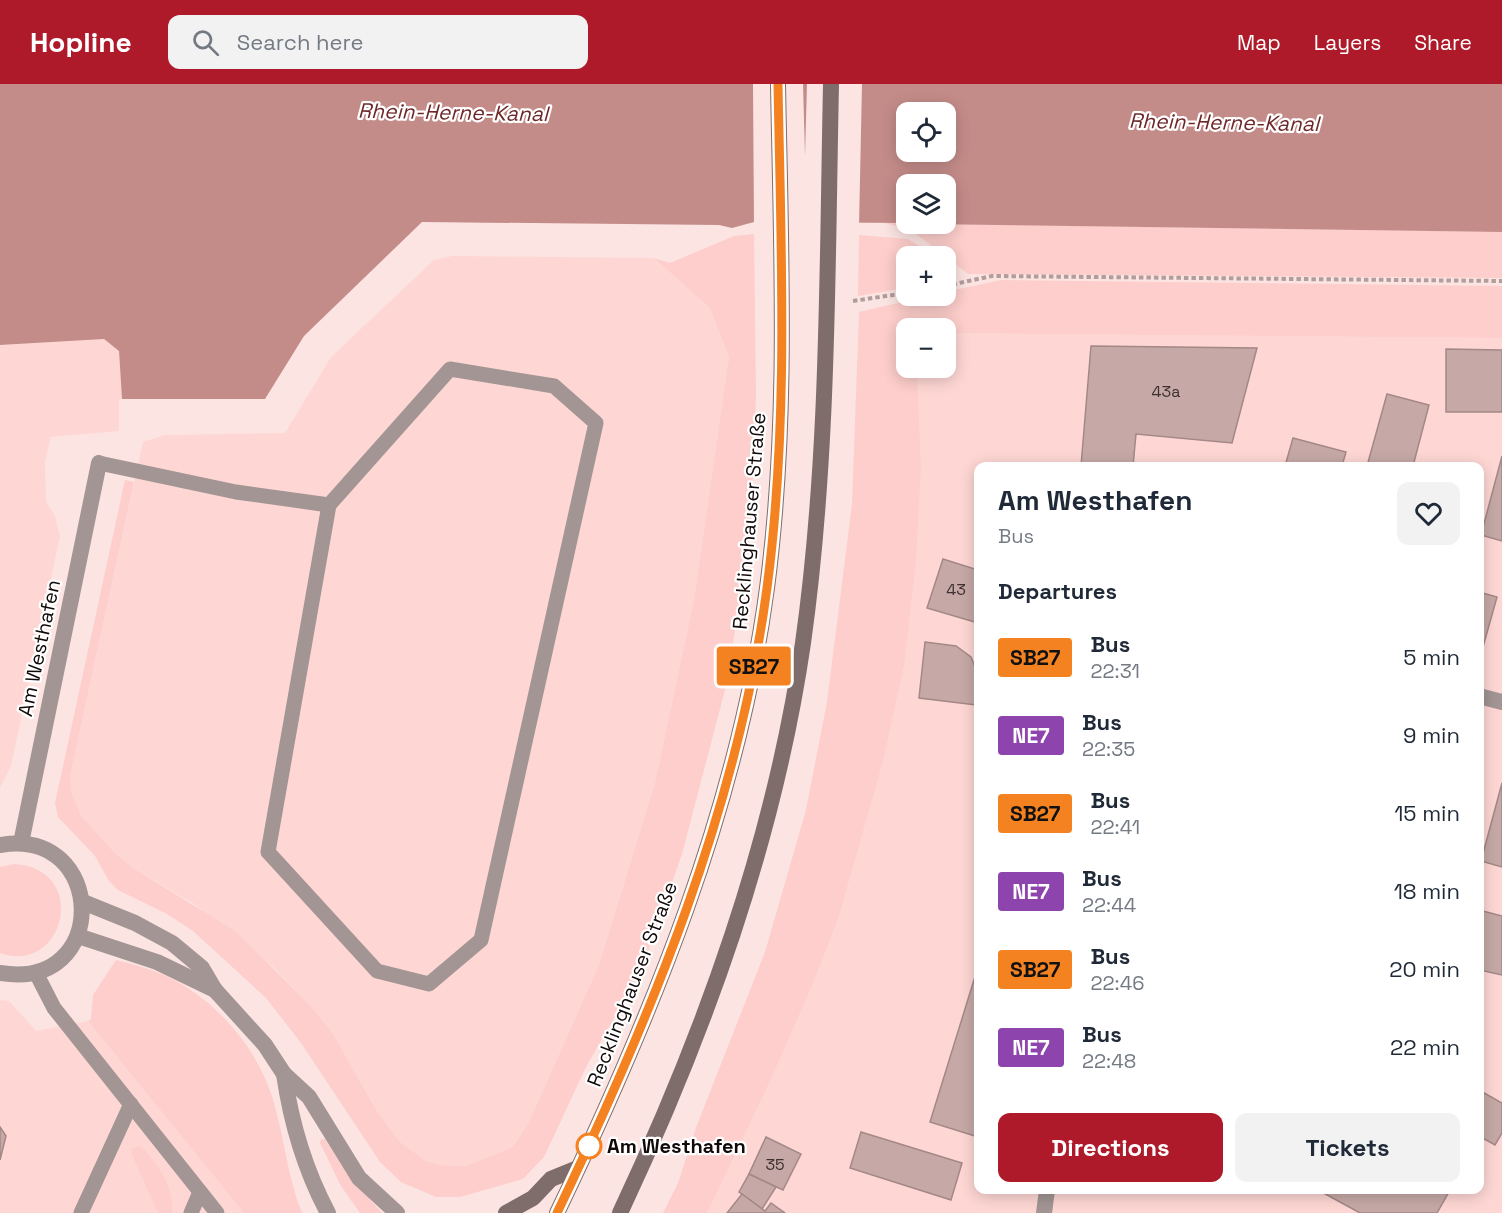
<!DOCTYPE html>
<meta charset="utf-8">
<style>
:root{--surface:#fff;--page:#f2f2f3;--text:#1f2937;--muted:#747a83;--accent:#ae1a2a}
body{margin:0;font-family:"Space Grotesk",sans-serif;background:var(--page);color:var(--text);height:100vh;display:flex;flex-direction:column;font-size:22px;white-space:nowrap}
*{box-sizing:border-box;margin:0}
p{font-size:20px;color:var(--muted)}
.icon{flex:none;width:33px;height:33px;fill:none;stroke:currentColor;stroke-width:2;stroke-linecap:round;stroke-linejoin:round}
.map{position:relative;flex:1;overflow:hidden}
.sheet{position:absolute;left:974px;top:378px;width:510px;height:732px;display:flex;flex-direction:column;background:var(--surface);border-radius:12px;box-shadow:0 3px 15px #0003}
.sheet>*{flex:none}
.badge{padding:0 12px;border-radius:4px;font-size:21px;line-height:39px}
.tools{position:absolute;left:896px;top:18px;display:grid;gap:12px}
.tools a{display:grid;place-items:center;width:60px;height:60px;border-radius:12px;background:var(--surface);box-shadow:0 3px 15px #0003;font-size:30px}
.map>.badge{position:absolute;translate:-50% -50%;box-shadow:0 0 0 3px #fff}
h2{padding:0 24px;font-size:22px;line-height:54px}
.round{display:grid;place-items:center;flex:none;width:63px;height:63px;border-radius:12px;background:var(--page)}
.head{display:flex;align-items:center;justify-content:space-between;height:102px;padding:0 24px}
h1{font-size:28px;font-weight:600;line-height:45px}
.action{display:flex;gap:12px;margin-top:auto;padding:12px 24px}
.action a{flex:1;height:69px;border-radius:12px;background:var(--accent);color:#fff;font-size:24px;font-weight:600;line-height:69px;text-align:center}
.action a+a{background:var(--page);color:var(--text)}
ul{padding:0;list-style:none}
li{display:flex;align-items:center;gap:18px;height:78px;padding:0 24px}
li div{flex:1}
li b{display:block;font-size:22px}
li em{font-style:normal}
li .badge{min-width:66px;font-weight:700;text-align:center}
header{display:flex;align-items:center;gap:36px;box-sizing:border-box;height:84px;padding:0 30px;background:var(--accent);color:#fff}
header strong{font-size:28px}
nav{display:flex;gap:33px;margin-inline-start:auto;font-size:21px}
.search{width:420px;height:54px;background:var(--page);display:flex;align-items:center;gap:15px;box-sizing:border-box;padding:0 21px;border-radius:12px;color:var(--muted);font-size:22px}
.map>svg:first-child{display:block}
</style>
<header>
<strong>Hopline</strong>
<div class="search"><svg class="icon" aria-label="search" viewBox="0 0 24 24"><circle cx="10" cy="10" r="6"/><path d="M15 15l6 6"/></svg>Search here</div>
<nav><a>Map</a><a>Layers</a><a>Share</a></nav>
</header>
<div class="map">
<svg width="1502" height="1129" viewBox="0 0 1502 1129">
<rect width="100%" height="100%" fill="#fce4e2"/>
<g fill="#fed7d4" fill-rule="evenodd">
<polygon points="452,172 654,174 710,224 729,273 694,516 655,699 599,881 529,1038 513,1063 466,1082 437,1081 426,1077 400,1058 376,1026 332,948 308,919 272,882 194,820 130,782 114,768 81,732 71,708 70,692 143,358 165,351 285,349 331,273 434,176"/>
<path d="M945,249L1502,254V1129H707L767,1004L838,835L921,380L917,284H945ZM978,382H1479V1106H978Z"/>
<polygon points="104,255 119,267 122,315 119,316 119,347 51,353 45,377 46,418 55,432 60,452 11,682 0,704 0,261"/>
<polygon points="0,916 9,917 36,947 88,937 244,1129 0,1129"/>
</g>
<g fill="#fdcecb">
<polygon points="885,139 1502,148 1502,194 968,190 911,146"/>
<polygon points="754,150 756,311 750,453 726,602 682,770 641,888 587,981 544,1073 523,1095 460,1113 436,1113 401,1098 380,1078 301,959 266,914 193,847 167,830 118,806 109,797 95,772 58,733 55,719 125,396 134,398 70,692 71,708 81,732 114,768 130,782 235,847 308,919 332,948 376,1026 400,1058 426,1077 438,1081 466,1082 513,1063 529,1038 599,881 655,699 694,516 729,273 710,224 654,174 670,179 734,152"/>
<polygon points="859,151 908,155 934,172 906,172 906,204 858,212"/>
<polygon points="1001,196 1502,202 1502,254 945,249 945,244 906,244 906,284 917,284 921,380 916,477 904,581 883,677 838,835 813,899 767,1004 707,1129 663,1129 678,1099 697,1041 765,868 806,726 827,618 852,420 859,228 929,212 945,212 945,208"/>
<path d="M14,780C91,785 64,892 0,869V783Z"/>
<path d="M116,876C137,881 158,887 176,897C223,923 262,971 275,1023C285,1058 288,1095 302,1129H244L88,937L91,935L93,911Z"/>
<polygon points="321,1055 325,1055 348,1091 382,1129 360,1129 341,1102 320,1059"/>
<path d="M138,1062L142,1063C160,1084 173,1101 172,1129H158L133,1073L131,1065Z"/>
</g>
<path fill="#c48c89" fill-rule="evenodd" d="M0,0H1502V148L922,140H945V100H906V139L754,138L732,144L719,141L422,138L304,252L265,315H122L119,267L104,255L0,261ZM906,28H945V68H906Z"/>
<polygon fill="#fce4e2" points="753,0 803,0 805,72 807,0 862,0 859,142 754,141"/>
<g fill="#c6a9a7" stroke="#a38886" stroke-width="1.5">
<polygon points="1091,262 1257,264 1232,359 1136,350 1133,382 1081,382"/>
<polygon points="1446,265 1502,266 1502,328 1446,328"/>
<polygon points="1387,310 1429,321 1413,382 1367,382"/>
<polygon points="1293,354 1346,368 1342,382 1285,382"/>
<polygon points="1502,372 1502,457 1481,451"/>
<polygon points="943,475 978,486 978,539 927,524"/>
<polygon points="1479,508 1497,513 1483,563 1479,561"/>
<polygon points="925,558 956,562 971,573 978,590 976,621 919,614"/>
<polygon points="1502,699 1502,783 1481,777"/>
<polygon points="1479,826 1502,832 1502,891 1480,886 1479,888"/>
<polygon points="978,883 978,1053 930,1038"/>
<polygon points="1479,1006 1502,1019 1502,1049 1495,1061 1479,1052"/>
<polygon points="0,1043 6,1052 0,1076"/>
<polygon points="861,1048 962,1079 951,1116 850,1084"/>
<polygon points="766,1053 801,1070 783,1106 749,1090"/>
<polygon points="749,1090 776,1103 762,1125 739,1108"/>
<polygon points="1318,1106 1450,1106 1437,1129 1360,1129"/>
<polygon points="742,1110 765,1127 771,1119 785,1129 727,1129"/>
</g>
<g fill="none" stroke-linecap="round" stroke-linejoin="round">
<g stroke="#b19e9c" stroke-width="4" stroke-dasharray="4.5 3" stroke-linecap="butt">
<polyline points="945,202 992,192 1502,197"/>
<polyline points="853,217 906,209"/>
</g>
<g stroke="#a29594" stroke-width="15">
<polyline points="99,379 236,408 329,421 268,768 377,887 429,900 481,856 596,339 554,302 450,285 329,421"/>
<polyline points="36,889 54,924 217,1129"/>
<polyline points="81,1129 131,1020"/>
<polyline points="191,1129 200,1108"/>
</g>
<g stroke="#a29594" stroke-width="16">
<polyline points="1479,612 1502,618"/>
<polyline points="21,759 99,379"/>
<path d="M0,761C107,742 111,908 0,889"/>
<polyline points="83,818 135,839 172,859 202,884 215,906 265,961 284,990 309,1013 359,1094 397,1129"/>
<polyline points="78,852 157,878 215,906"/>
<path d="M284,990C291,1038 305,1086 328,1129"/>
<polyline points="1044,1129 1047,1106"/>
</g>
<g stroke="#7f6d6b" stroke-width="16">
<polyline points="506,1129 533,1114 551,1095 578,1084"/>
<path d="M557,1129C652,931 738,723 767,504C789,337 781,167 778,0"/>
<path d="M620,1129C705,948 774,757 803,559C829,374 827,186 831,0"/>
</g>
</g>
<g fill="none" stroke-linecap="round" stroke-linejoin="round">
<g stroke="#fff" stroke-width="14">
<path id="line" d="M557,1129C652,931 738,723 767,504C789,337 781,167 778,0"/>
</g>
<use href="#line" stroke="#f58220" stroke-width="9"/>
</g>
<circle fill="#fff" stroke="#f58220" stroke-width="3" cx="589" cy="1062" r="12"/>
<g text-anchor="middle" dominant-baseline="central" stroke-width="4.5" stroke-linejoin="round" paint-order="stroke">
<g font-size="16" fill="#3f3130">
<text x="1166" y="307">43a</text>
<text x="956" y="505">43</text>
<text x="775" y="1080">35</text>
</g>
<g font-size="20" fill="#120909" stroke="#fff">
<text transform="translate(749 437) rotate(-85)">Recklinghauser Straße</text>
<text transform="translate(39 564) rotate(-78)">Am Westhafen</text>
<text transform="translate(632 900) rotate(-69)">Recklinghauser Straße</text>
</g>
<g font-size="20" font-weight="bold" fill="#120909" stroke="#fff" text-anchor="start">
<text x="607" y="1062">Am Westhafen</text>
</g>
<g font-size="21" font-style="italic" fill="#6e2829" stroke="#fff">
<text transform="translate(453 28) rotate(1)">Rhein-Herne-Kanal</text>
<text transform="translate(1224 38) rotate(1)">Rhein-Herne-Kanal</text>
</g>
</g>
</svg>
<div class="tools">
<a><svg class="icon" aria-label="locate" viewBox="0 0 24 24"><circle cx="12" cy="12" r="6"/><path d="M12 2v4M12 18v4M2 12h4M18 12h4"/></svg></a>
<a><svg class="icon" aria-label="layers" viewBox="0 0 24 24"><path d="M12 4l9 5-9 5-9-5zM3 14l9 5 9-5"/></svg></a>
<a>+</a>
<a>−</a>
</div>
<b class="badge" style="left:754px;top:582px;background:#f58220;color:#111">SB27</b>
<section class="sheet">
<div class="head"><div><h1>Am Westhafen</h1><p>Bus</p></div><a class="round"><svg class="icon" aria-label="heart" viewBox="0 0 24 24"><path d="M12 20l-8-8c-3-5 5-10 8-4 3-6 11-1 8 4z"/></svg></a></div>
<h2>Departures</h2>
<ul>
<li><span class="badge" style="background:#f58220;color:#111">SB27</span><div><b>Bus</b><p>22:31</p></div><em>5 min</em></li>
<li><span class="badge" style="background:#8e44ad;color:#fff">NE7</span><div><b>Bus</b><p>22:35</p></div><em>9 min</em></li>
<li><span class="badge" style="background:#f58220;color:#111">SB27</span><div><b>Bus</b><p>22:41</p></div><em>15 min</em></li>
<li><span class="badge" style="background:#8e44ad;color:#fff">NE7</span><div><b>Bus</b><p>22:44</p></div><em>18 min</em></li>
<li><span class="badge" style="background:#f58220;color:#111">SB27</span><div><b>Bus</b><p>22:46</p></div><em>20 min</em></li>
<li><span class="badge" style="background:#8e44ad;color:#fff">NE7</span><div><b>Bus</b><p>22:48</p></div><em>22 min</em></li>
</ul>
<div class="action"><a>Directions</a><a>Tickets</a></div>
</section>
</div>
